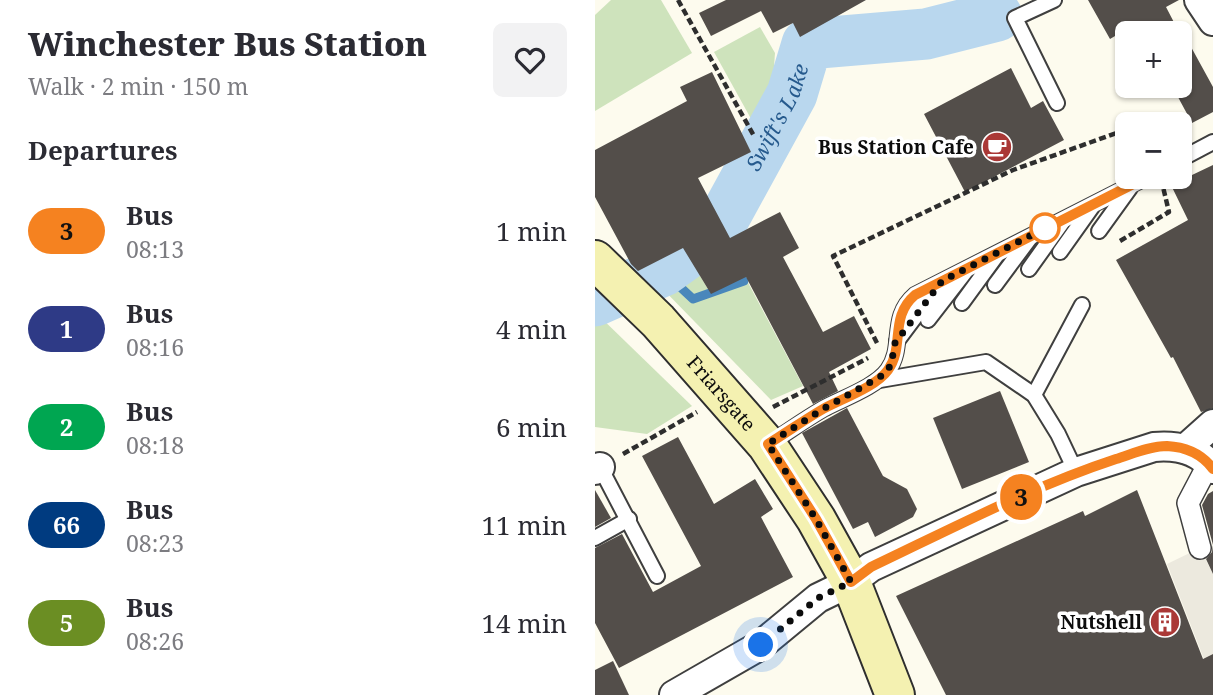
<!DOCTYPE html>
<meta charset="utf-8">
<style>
:root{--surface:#fff;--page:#f2f2f3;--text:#2b2b33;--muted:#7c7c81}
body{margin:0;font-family:"Noto Serif",serif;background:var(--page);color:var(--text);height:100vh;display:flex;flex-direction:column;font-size:26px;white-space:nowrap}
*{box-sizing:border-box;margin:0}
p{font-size:23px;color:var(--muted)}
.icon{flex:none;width:38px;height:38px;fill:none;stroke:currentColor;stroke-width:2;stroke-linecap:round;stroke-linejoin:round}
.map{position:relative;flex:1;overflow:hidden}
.side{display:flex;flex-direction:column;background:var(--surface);width:595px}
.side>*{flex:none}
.badge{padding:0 14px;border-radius:23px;font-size:24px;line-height:46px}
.buttons{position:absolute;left:520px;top:21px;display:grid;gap:14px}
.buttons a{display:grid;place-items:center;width:77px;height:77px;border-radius:10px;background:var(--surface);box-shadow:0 2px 5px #0004;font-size:35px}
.you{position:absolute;width:35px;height:35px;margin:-18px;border:5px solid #fff;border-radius:50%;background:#1a73e8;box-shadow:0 0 0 10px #1a73e833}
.map>.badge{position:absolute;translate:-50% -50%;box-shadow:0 0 0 4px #fff}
h2{padding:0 28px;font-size:26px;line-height:63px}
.round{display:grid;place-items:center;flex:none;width:74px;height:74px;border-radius:10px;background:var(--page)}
.headline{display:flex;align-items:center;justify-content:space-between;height:119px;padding:0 28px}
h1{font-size:33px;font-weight:800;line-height:52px}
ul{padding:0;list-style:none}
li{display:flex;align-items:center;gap:21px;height:98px;padding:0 28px}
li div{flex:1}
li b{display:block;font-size:26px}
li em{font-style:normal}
li .badge{min-width:77px;font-weight:700;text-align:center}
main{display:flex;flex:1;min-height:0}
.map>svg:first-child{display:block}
</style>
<main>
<section class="side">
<div class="headline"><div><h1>Winchester Bus Station</h1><p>Walk · 2 min · 150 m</p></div><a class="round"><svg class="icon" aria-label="heart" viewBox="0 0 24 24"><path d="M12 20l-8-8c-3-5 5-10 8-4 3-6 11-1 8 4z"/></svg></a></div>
<h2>Departures</h2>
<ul>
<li><span class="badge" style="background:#f58220;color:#111">3</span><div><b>Bus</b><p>08:13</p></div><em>1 min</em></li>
<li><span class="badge" style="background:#2e3a86;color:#fff">1</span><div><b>Bus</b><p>08:16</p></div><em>4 min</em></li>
<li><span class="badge" style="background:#00a651;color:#fff">2</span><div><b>Bus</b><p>08:18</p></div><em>6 min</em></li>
<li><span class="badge" style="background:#003b80;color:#fff">66</span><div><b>Bus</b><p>08:23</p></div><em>11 min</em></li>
<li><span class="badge" style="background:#6b8e23;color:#fff">5</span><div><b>Bus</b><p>08:26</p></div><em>14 min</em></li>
</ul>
</section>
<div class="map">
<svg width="618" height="695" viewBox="0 0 618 695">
<rect width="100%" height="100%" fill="#fdfbee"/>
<g fill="#cee3bc">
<polygon points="16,0 66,0 97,53 0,111 0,15"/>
<polygon points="165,27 180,53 177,94 160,126 119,52"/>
<polygon points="94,258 116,294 150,277 208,386 176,400 60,281"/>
<polygon points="0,312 97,406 52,434 0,427"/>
</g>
<polygon fill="#ece9de" points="605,548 618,574 618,654 609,659 572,564"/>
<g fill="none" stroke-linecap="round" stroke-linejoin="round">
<polyline stroke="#4987bb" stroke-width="9" points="68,271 98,299 149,281"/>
<path stroke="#b9d7ee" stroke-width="51" id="s1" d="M0,301L68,271L121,233L197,94L212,44L331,34L402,16"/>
</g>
<g fill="#534e4a">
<polygon points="131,0 271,0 205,37 198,23 178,33 166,11 116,36 104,13"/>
<polygon points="493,0 584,0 571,7 584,32 584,25 618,87 618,112 597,123 577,86 584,86 584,33 548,33 542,23 515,39"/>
<polygon points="416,68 436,108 448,101 469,140 370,192 329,114"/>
<polygon points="117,72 156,152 103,178 135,238 185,212 204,248 188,257 228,332 259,316 276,349 234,372 243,391 218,404 151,277 116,294 88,248 43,271 36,264 0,197 0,150 92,101 85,87"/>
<polygon points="618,165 618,408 606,412 578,357 576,358 521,260 593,220 576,185"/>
<polygon points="405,391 434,462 367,489 338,418"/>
<polygon points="252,408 288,476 312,489 322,509 318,517 280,537 273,522 258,529 207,433"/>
<polygon points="83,437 119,504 160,479 178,509 166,517 198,577 24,668 0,623 0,548 27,534 58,592 106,566 47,456"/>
<polygon points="0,490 16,518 0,527"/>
<polygon points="542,490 608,659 618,654 618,695 351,695 301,596 488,511 490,516"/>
<polygon points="618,491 618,574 611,559 617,552 618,545 607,505 613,494"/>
<polygon points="18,661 34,695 0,695 0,670"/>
</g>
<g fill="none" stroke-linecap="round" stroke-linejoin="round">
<g stroke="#3f3f3f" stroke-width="18">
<g id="service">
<polyline points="459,0 420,18 462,103"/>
<polyline points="584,160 618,142"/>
<polyline points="504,231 535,188"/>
<polyline points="465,252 497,207"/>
<polyline points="434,269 469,220"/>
<polyline points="400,285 435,238"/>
<polyline points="367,303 402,255"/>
<polyline points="333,320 371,271"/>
<polyline points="302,341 344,285"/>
<polyline points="285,380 391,362 439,395 463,434 481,472"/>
<polyline points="439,395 487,305"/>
<path d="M172,445C191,433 209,420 228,409C246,399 281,387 293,370C310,347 294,317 320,295L552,177"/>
<polyline points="5,467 62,576"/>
<polyline points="0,538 34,519"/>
</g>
</g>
<g stroke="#3f3f3f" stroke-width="24">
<polyline id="pedestrian" points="605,548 593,503 614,463"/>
</g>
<g stroke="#3f3f3f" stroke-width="32">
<g id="minor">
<polyline points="604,0 618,21"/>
<polyline points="590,449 618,424"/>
<polyline points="0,470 5,467"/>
<path d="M79,695L166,645L223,598L256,582L276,567L481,472L559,447C582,445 604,449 618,469"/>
</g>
</g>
<g stroke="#2e2e2e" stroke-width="42">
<g id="secondary">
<path id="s2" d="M0,260L63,321L172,445L221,519L256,582L300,695"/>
</g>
</g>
<g stroke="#2e2e2e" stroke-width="4.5" stroke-dasharray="7 3.5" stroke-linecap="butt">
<polyline points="83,0 159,136"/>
<polyline points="525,241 574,212 568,187"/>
<polyline points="282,343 238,256 418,170 530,130 532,134"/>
<polyline points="178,407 273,358"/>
<polyline points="28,454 102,412"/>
</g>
<use href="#service" stroke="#fff" stroke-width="14"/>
<use href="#pedestrian" stroke="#fff" stroke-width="21"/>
<use href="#minor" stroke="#fff" stroke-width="28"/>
<use href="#secondary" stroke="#f4f1b1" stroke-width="38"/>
</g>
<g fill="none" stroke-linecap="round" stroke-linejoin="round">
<g stroke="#fff" stroke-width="16">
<path id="line" d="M552,177L320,295C294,317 310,347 293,370C281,387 246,399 228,409C209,420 191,433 173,444L221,519L256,582L276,567C356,529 436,487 521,459C537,454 555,446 572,446C591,447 607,454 618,469"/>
</g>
<use href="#line" stroke="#f58220" stroke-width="10"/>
<polyline stroke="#0c0c0c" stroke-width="7" stroke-dasharray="0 12.6" points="166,645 223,598 256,582 221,519 173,444 228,409 288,375 296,365 300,343 347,281 454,226 450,228"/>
</g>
<defs>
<g id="cafe-disc" transform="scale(1.575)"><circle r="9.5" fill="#aa3836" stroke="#fff"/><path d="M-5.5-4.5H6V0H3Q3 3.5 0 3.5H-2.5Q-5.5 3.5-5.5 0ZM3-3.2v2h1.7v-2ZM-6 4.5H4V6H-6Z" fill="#fff"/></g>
<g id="building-disc" transform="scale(1.575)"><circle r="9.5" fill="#aa3836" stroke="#fff"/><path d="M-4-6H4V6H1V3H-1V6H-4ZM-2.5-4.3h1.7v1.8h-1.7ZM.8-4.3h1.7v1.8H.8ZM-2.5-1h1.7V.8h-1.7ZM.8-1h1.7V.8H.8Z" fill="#fff"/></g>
</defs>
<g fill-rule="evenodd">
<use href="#cafe-disc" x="402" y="147"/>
<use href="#building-disc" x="570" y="622"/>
</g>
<circle fill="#fff" stroke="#f58220" stroke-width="3.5" cx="450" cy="228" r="14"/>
<g text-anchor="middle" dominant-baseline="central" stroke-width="7" stroke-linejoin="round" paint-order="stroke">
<g font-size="19" font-weight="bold" fill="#0c0c0c" stroke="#fff" text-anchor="end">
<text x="379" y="147">Bus Station Cafe</text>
<text x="547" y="622">Nutshell</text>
</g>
<g font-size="19" fill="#0c0c0c" stroke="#fff">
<text stroke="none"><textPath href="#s2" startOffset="184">Friarsgate</textPath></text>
</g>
<g font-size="21" font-style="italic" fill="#265a8d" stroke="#fff">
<text stroke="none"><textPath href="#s1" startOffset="271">Swift's Lake</textPath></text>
</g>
</g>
</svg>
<div class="buttons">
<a>+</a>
<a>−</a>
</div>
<div class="you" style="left:166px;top:645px"></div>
<b class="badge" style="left:426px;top:497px;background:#f58220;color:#111">3</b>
</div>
</main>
